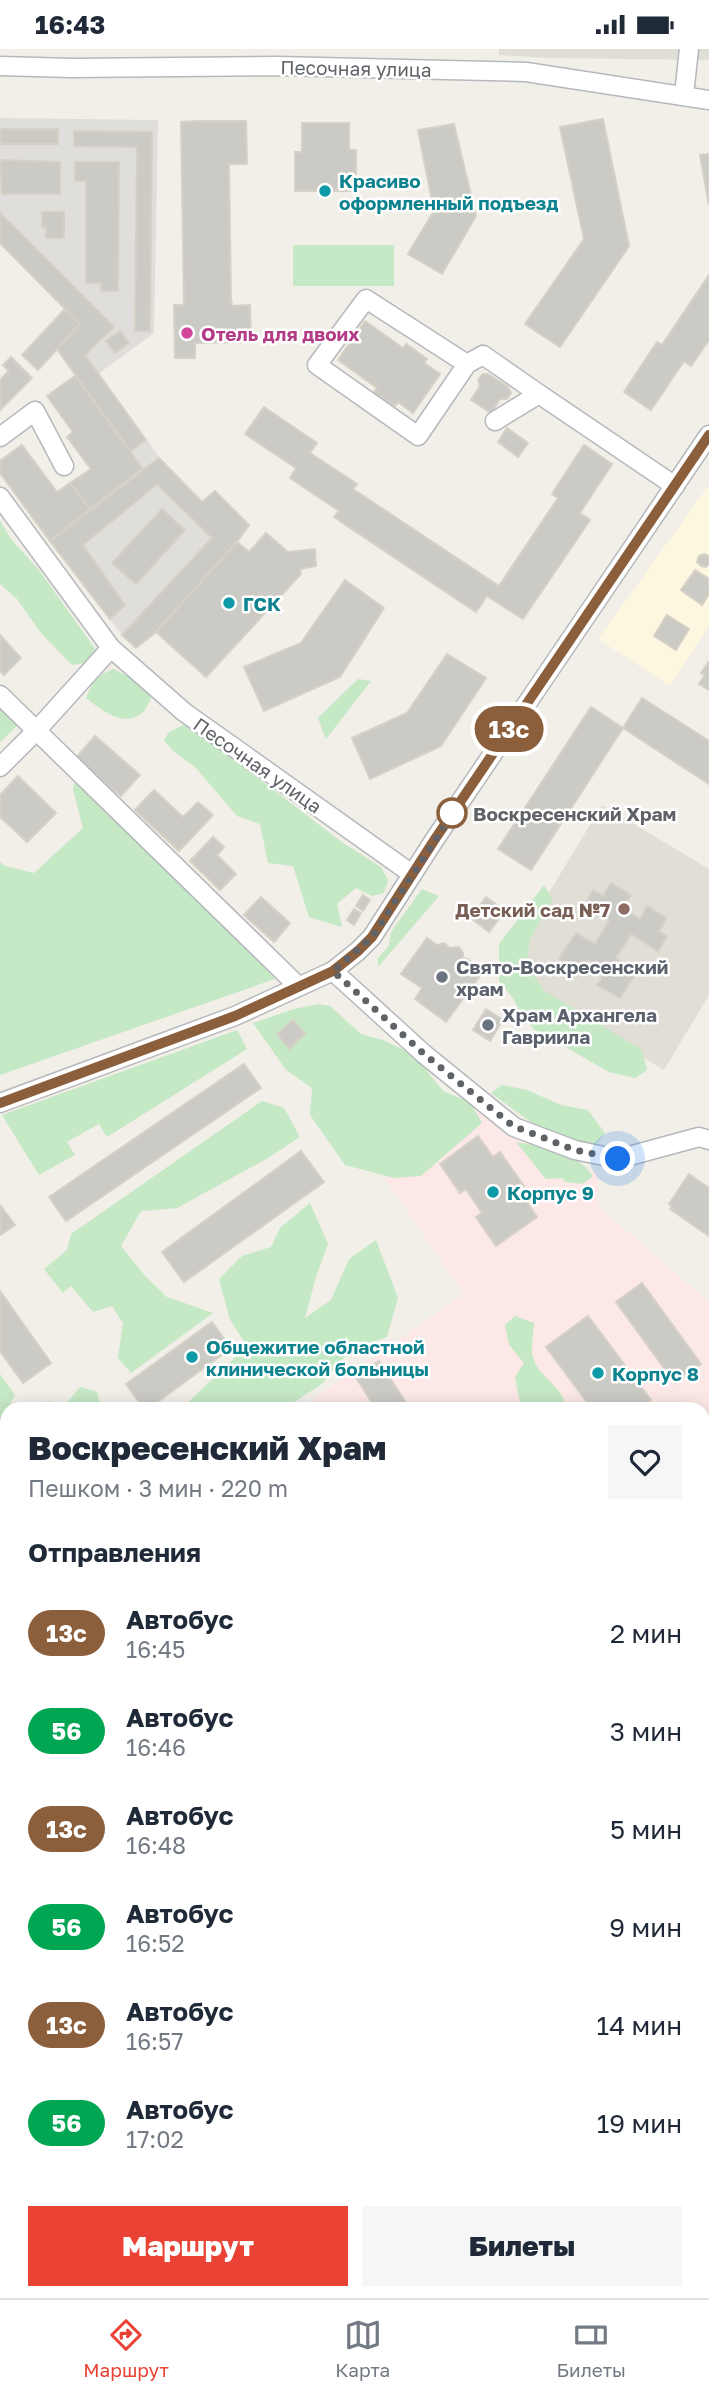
<!DOCTYPE html>
<html lang="ru">
<meta charset="utf-8">
<style>
:root{--surface:#fff;--page:#f6f6f7;--text:#1f2937;--muted:#747a83;--line:#e0e1e3;--accent:#ea4335}
body{margin:0;font-family:"Golos Text",sans-serif;background:var(--page);color:var(--text);height:100vh;display:flex;flex-direction:column;font-size:26px;white-space:nowrap}
*{box-sizing:border-box;margin:0}
p{font-size:23px;color:var(--muted)}
.icon{flex:none;width:38px;height:38px;fill:none;stroke:currentColor;stroke-width:2;stroke-linecap:round;stroke-linejoin:round}
.map{position:relative;flex:1;overflow:hidden}
.details{position:absolute;left:0px;top:1353px;width:710px;height:898px;display:flex;flex-direction:column;background:var(--surface);border-radius:21px 21px 0 0;box-shadow:0 4px 18px #0003}
.details>*{flex:none}
.badge{padding:0 14px;border-radius:23px;font-size:24px;line-height:46px}
.you{position:absolute;width:35px;height:35px;margin:-18px;border:5px solid #fff;border-radius:50%;background:#1a73e8;box-shadow:0 0 0 10px #1a73e833}
.map>.badge{position:absolute;translate:-50% -50%;box-shadow:0 0 0 4px #fff}
h2{padding:0 28px;font-size:26px;line-height:63px}
.round{display:grid;place-items:center;flex:none;width:74px;height:74px;border-radius:0px;background:var(--page)}
.head{display:flex;align-items:center;justify-content:space-between;height:119px;padding:0 28px}
h1{font-size:33px;font-weight:800;line-height:52px}
.button{display:flex;gap:14px;margin-top:auto;padding:14px 28px}
.button a{flex:1;height:80px;border-radius:0px;background:var(--accent);color:#fff;font-size:28px;font-weight:800;line-height:80px;text-align:center}
.button a+a{background:var(--page);color:var(--text)}
ul{padding:0;list-style:none}
li{display:flex;align-items:center;gap:21px;height:98px;padding:0 28px}
li div{flex:1}
li b{display:block;font-size:26px}
li em{font-style:normal}
li .badge{min-width:77px;font-weight:700;text-align:center}
.status{display:flex;justify-content:space-between;align-items:center;height:49px;padding:0 35px;background:var(--surface);direction:ltr}
.status svg{height:19px;fill:currentColor}
.dock{display:flex;justify-content:space-around;align-items:center;height:98px;border-top:2px solid var(--line);background:var(--surface);font-size:19px;color:var(--muted)}
.dock a{display:grid;justify-items:center;gap:4px}
.dock .on{color:var(--accent)}
.map>svg:first-child{display:block}
</style>
<div class="status"><b>16:43</b><svg viewBox="0 0 49 12"><path d="M0 12V9h3v3zM5 12V6h3v6zM10 12V3h3v9zM15 12V0h3v12zM26 1h20v11H26zM47 4h2v5h-2z"/></svg></div>
<div class="map">
<svg width="709" height="2249" viewBox="0 0 709 2249">
<rect width="100%" height="100%" fill="#f1efe8"/>
<polygon fill="#fef7e0" points="709,436 709,576 670,637 598,590"/>
<polygon fill="#e0deda" points="0,69 158,71 154,284 98,325 168,420 202,453 215,442 249,476 237,493 156,583 136,599 122,586 50,492 142,419 57,300 80,275 0,194"/>
<g fill="#e1ded6">
<polygon points="499,0 709,0 709,11 544,9 499,6"/>
<polygon points="602,756 709,820 709,946 664,1021 501,923"/>
</g>
<polygon fill="#fce8e6" points="482,1058 597,1125 599,1158 709,1253 709,2205 704,2210 704,1360 298,1360 464,1245 385,1130"/>
<g fill="#c5e8c5" fill-rule="evenodd">
<rect x="293" y="196" width="101" height="41"/>
<polygon points="0,472 11,490 38,520 96,601 85,614 72,616 41,584 17,550 0,535"/>
<path d="M114,620L154,642C151,648 148,658 143,663C125,680 101,661 86,649C92,634 98,625 114,620Z"/>
<polygon points="358,630 371,632 326,690 318,669"/>
<polygon points="0,655 17,669 17,677 0,693"/>
<polygon points="183,676 199,684 343,794 381,818 388,831 384,844 372,847 356,839 337,855 342,878 309,868 293,817 268,814 260,775 237,767 195,718 172,701 164,691 169,683"/>
<polygon points="75,730 104,753 132,787 187,837 275,930 0,1026 0,813 5,817 34,824 83,779 73,741"/>
<polygon points="544,836 553,850 530,890 527,913 543,941 642,1001 647,1021 635,1029 609,1023 534,980 520,964 513,949 499,932 499,895"/>
<polygon points="422,840 439,847 378,918 378,909 389,897 391,883"/>
<path d="M318,955L330,957L361,985L383,991L414,1006L443,1042L471,1054L482,1074L421,1127L394,1129L345,1116L310,1066L312,1039L286,1021L253,974L294,960ZM293,972L305,986L289,999L277,986Z"/>
<polygon points="237,981 247,1000 107,1088 99,1075 67,1093 75,1106 39,1126 2,1066"/>
<polygon points="502,1036 527,1041 561,1056 588,1061 605,1084 593,1099 569,1088 539,1079 491,1044"/>
<polygon points="262,1052 284,1059 300,1088 268,1109 177,1159 141,1162 121,1197 145,1227 167,1248 213,1264 131,1324 118,1309 123,1274 112,1257 93,1263 71,1237 63,1244 44,1220 67,1201 71,1185"/>
<path d="M516,1093C544,1098 576,1102 593,1127L582,1135L565,1133L562,1129L546,1130Z"/>
<polygon points="310,1154 328,1195 316,1228 305,1269 331,1251 349,1210 376,1191 398,1249 387,1288 351,1300 323,1334 284,1360 181,1360 247,1297 230,1271 219,1230 242,1207 271,1198 280,1179"/>
<path d="M515,1267L534,1274C534,1284 530,1299 533,1308C538,1329 562,1335 567,1360H521L515,1328L524,1314L509,1296L505,1276Z"/>
<polygon points="0,1325 15,1346 7,1360 7,1402 0,1392"/>
<polygon points="80,1338 97,1343 101,1360 33,1360 49,1352 63,1359"/>
<polygon points="0,1693 7,1702 7,2244 398,2244 402,2249 0,2249"/>
<polygon points="709,1951 709,2213 704,2218 704,1955"/>
<polygon points="479,2244 646,2244 647,2249 480,2249"/>
</g>
<g fill="#cccac5" stroke="#d6d1c6" stroke-width="2">
<polygon points="603,70 629,197 560,298 525,275 584,190 560,78"/>
<polygon points="201,72 246,72 247,115 229,115 231,250 232,257 250,256 251,293 195,294 195,309 175,309 174,256 184,256 181,73"/>
<polygon points="302,74 349,74 349,101 356,101 356,142 295,142 295,103 302,103"/>
<polygon points="454,75 476,167 442,225 408,205 434,162 418,81"/>
<rect x="0" y="80" width="58" height="15"/>
<polygon points="74,82 152,83 150,282 135,282 137,98 74,97"/>
<polygon points="709,105 709,156 700,106"/>
<polygon points="0,111 60,113 60,145 2,145"/>
<polygon points="75,113 119,113 118,242 101,242 101,234 86,234 86,132 75,132"/>
<polygon points="42,163 64,163 64,189 46,189 46,178 42,178"/>
<polygon points="0,164 114,278 85,306 146,391 130,402 57,300 80,275 0,194"/>
<polygon points="709,226 709,291 691,317 684,312 651,361 624,343 657,293 662,296"/>
<polygon points="65,260 80,275 38,321 22,306"/>
<polygon points="365,272 403,299 406,295 427,310 424,314 440,325 413,364 398,353 395,357 374,343 377,339 338,311"/>
<polygon points="120,282 129,294 115,304 106,292"/>
<polygon points="11,308 32,329 0,361 0,331 9,322 3,316"/>
<polygon points="483,325 488,325 508,338 511,344 507,350 500,350 491,364 471,351 480,337 478,331"/>
<polygon points="75,327 142,419 90,460 70,434 91,420 67,388 73,383 47,347"/>
<polygon points="264,358 317,394 310,404 357,435 353,440 499,537 558,449 552,445 584,396 612,415 580,464 590,471 523,570 487,547 476,563 334,468 339,462 290,429 296,419 245,385"/>
<polygon points="507,379 528,394 518,408 498,393"/>
<polygon points="22,396 57,443 70,434 90,460 50,492 0,424 0,412"/>
<polygon points="159,409 202,453 215,442 249,476 237,493 156,583 136,599 122,586 212,489 157,435 83,496 125,556 110,570 50,492"/>
<polygon points="162,460 185,481 136,535 112,514"/>
<polygon points="266,484 288,503 315,500 316,517 300,520 301,525 206,628 156,583 237,493 249,503"/>
<polygon points="704,505 709,507 709,515 706,518 701,517 697,513 699,507"/>
<polygon points="695,521 709,530 709,545 702,556 681,541"/>
<polygon points="345,531 384,559 340,628 264,662 244,618 301,594"/>
<polygon points="667,566 689,580 676,601 654,587"/>
<polygon points="0,586 21,609 4,626 0,622"/>
<polygon points="447,605 486,629 441,697 370,730 352,689 407,664"/>
<polygon points="709,612 709,641 699,635 705,626 701,624"/>
<polygon points="642,649 709,692 709,735 623,679 531,821 498,800 591,658 623,679"/>
<polygon points="95,687 140,726 121,747 76,709"/>
<polygon points="18,727 56,764 27,793 0,768 0,746"/>
<polygon points="154,741 183,768 198,753 213,766 179,802 135,761"/>
<polygon points="213,788 224,798 217,806 236,825 220,841 190,812"/>
<polygon points="611,834 631,846 623,859 640,870 647,857 666,869 659,882 667,887 658,902 631,885 616,909 637,922 620,949 597,936 606,922 588,911 580,923 559,910 576,884 595,895 609,872 584,857 593,841 603,847"/>
<polygon points="363,846 370,851 363,862 356,857"/>
<polygon points="261,848 290,874 274,893 244,866"/>
<polygon points="486,848 505,862 489,883 471,869"/>
<polygon points="354,860 361,864 354,876 347,871"/>
<polygon points="427,889 437,896 444,894 450,899 459,898 463,904 463,909 468,910 482,924 446,973 415,950 422,939 401,925"/>
<polygon points="486,960 503,971 490,992 473,981"/>
<polygon points="293,971 305,985 289,1000 277,985"/>
<polygon points="244,1015 261,1039 66,1172 49,1148"/>
<polygon points="478,1087 493,1108 500,1103 524,1137 519,1141 537,1168 496,1197 476,1168 482,1164 466,1140 460,1144 440,1115"/>
<polygon points="301,1102 324,1133 184,1233 162,1203"/>
<polygon points="689,1125 709,1139 709,1187 670,1160 672,1157 669,1155"/>
<polygon points="0,1156 15,1176 0,1186"/>
<polygon points="642,1234 701,1315 675,1334 616,1253"/>
<polygon points="0,1242 51,1314 23,1334 0,1302"/>
<polygon points="588,1267 651,1351 639,1360 592,1360 546,1298"/>
<polygon points="212,1273 231,1299 148,1360 144,1360 126,1335"/>
<polygon points="379,1312 410,1360 376,1360 355,1327"/>
<polygon points="704,1432 709,1440 709,1494 704,1498"/>
<polygon points="709,1811 709,1888 704,1892 704,1815"/>
</g>
<g fill="none" stroke-linecap="round" stroke-linejoin="round">
<g stroke="#b5b8bc" stroke-width="21">
<g id="minor">
<polyline points="0,17 72,19 277,17 526,23 709,51"/>
<polyline points="684,46 689,0"/>
<polyline points="467,315 418,387 317,316 366,250 467,315 483,306 539,345"/>
<polyline points="495,372 539,345 675,437"/>
<polyline points="0,388 35,362 64,417"/>
<polyline points="0,448 111,599 184,663 412,825"/>
<polyline points="0,646 298,937"/>
<polyline points="0,718 36,682 111,599"/>
<polyline points="333,922 424,1005 514,1078 575,1101 618,1110 699,1088 709,1091"/>
<polyline points="0,1054 235,967 333,922 358,902 372,888 435,790 709,386"/>
<polyline points="707,1402 709,1406"/>
<polyline points="0,1575 7,1570"/>
<polyline points="704,1671 709,1667"/>
<polyline points="0,2113 7,2110"/>
<polyline points="701,2249 709,2242"/>
</g>
</g>
<g stroke="#f2c960" stroke-width="24">
<g id="major">
<polyline points="0,1652 7,1661"/>
<polyline points="427,2244 431,2249"/>
</g>
</g>
<use href="#minor" stroke="#fff" stroke-width="18"/>
<use href="#major" stroke="#fff2af" stroke-width="21"/>
</g>
<g fill="none" stroke-linecap="round" stroke-linejoin="round">
<g stroke="#fff" stroke-width="16">
<polyline id="line" points="0,1054 235,967 333,922 358,902 372,888 435,790 709,386"/>
</g>
<use href="#line" stroke="#8b5e3c" stroke-width="10"/>
<polyline stroke="#5f6368" stroke-width="7" stroke-dasharray="0 12.6" points="452,764 455,761 372,888 333,922 424,1005 513,1077 575,1101 618,1110"/>
</g>
<g fill="#0f9aa8" stroke="#fff" stroke-width="2.5">
<circle cx="325" cy="142" r="7"/>
<circle cx="229" cy="554" r="7"/>
<circle cx="493" cy="1143" r="7"/>
<circle cx="192" cy="1308" r="7"/>
<circle cx="598" cy="1324" r="7"/>
</g>
<circle fill="#d1479c" stroke="#fff" stroke-width="2.5" cx="187" cy="284" r="7"/>
<circle fill="#fff" stroke="#8b5e3c" stroke-width="3.5" cx="452" cy="764" r="14"/>
<circle fill="#8d6e63" stroke="#fff" stroke-width="2.5" cx="624" cy="860" r="7"/>
<g fill="#6b7280" stroke="#fff" stroke-width="2.5">
<circle cx="442" cy="928" r="7"/>
<circle cx="488" cy="976" r="7"/>
</g>
<g text-anchor="middle" dominant-baseline="central" stroke-width="5" stroke-linejoin="round" paint-order="stroke">
<g font-size="19" fill="#5f6368" stroke="#fff">
<text transform="translate(356 19) rotate(1)">Песочная улица</text>
<text transform="translate(258 716) rotate(35)">Песочная улица</text>
</g>
<g font-size="19" font-weight="bold" fill="#0d838f" stroke="#fff" text-anchor="start">
<text x="339" y="131">Красиво<tspan x="339" dy="22">оформленный подъезд</tspan></text>
<text x="243" y="554">ГСК</text>
<text x="507" y="1143">Корпус 9</text>
<text x="206" y="1297">Общежитие областной<tspan x="206" dy="22">клинической больницы</tspan></text>
<text x="612" y="1324">Корпус 8</text>
</g>
<g font-size="19" font-weight="bold" fill="#b23c85" stroke="#fff" text-anchor="start">
<text x="201" y="284">Отель для двоих</text>
</g>
<g font-size="19" font-weight="bold" fill="#5f6368" stroke="#fff" text-anchor="start">
<text x="473" y="764">Воскресенский Храм</text>
</g>
<g font-size="19" font-weight="bold" fill="#785e54" stroke="#fff" text-anchor="end">
<text x="610" y="860">Детский сад №7</text>
</g>
<g font-size="19" font-weight="bold" fill="#5b616d" stroke="#fff" text-anchor="start">
<text x="456" y="917">Свято-Воскресенский<tspan x="456" dy="22">храм</tspan></text>
<text x="502" y="965">Храм Архангела<tspan x="502" dy="22">Гавриила</tspan></text>
</g>
</g>
</svg>
<div class="you" style="left:618px;top:1110px"></div>
<b class="badge" style="left:509px;top:680px;background:#8b5e3c;color:#fff">13с</b>
<section class="details">
<div class="head"><div><h1>Воскресенский Храм</h1><p>Пешком · 3 мин · 220 m</p></div><a class="round"><svg class="icon" aria-label="heart" viewBox="0 0 24 24"><path d="M12 20l-8-8c-3-5 5-10 8-4 3-6 11-1 8 4z"/></svg></a></div>
<h2>Отправления</h2>
<ul>
<li><span class="badge" style="background:#8b5e3c;color:#fff">13с</span><div><b>Автобус</b><p>16:45</p></div><em>2 мин</em></li>
<li><span class="badge" style="background:#00a651;color:#fff">56</span><div><b>Автобус</b><p>16:46</p></div><em>3 мин</em></li>
<li><span class="badge" style="background:#8b5e3c;color:#fff">13с</span><div><b>Автобус</b><p>16:48</p></div><em>5 мин</em></li>
<li><span class="badge" style="background:#00a651;color:#fff">56</span><div><b>Автобус</b><p>16:52</p></div><em>9 мин</em></li>
<li><span class="badge" style="background:#8b5e3c;color:#fff">13с</span><div><b>Автобус</b><p>16:57</p></div><em>14 мин</em></li>
<li><span class="badge" style="background:#00a651;color:#fff">56</span><div><b>Автобус</b><p>17:02</p></div><em>19 мин</em></li>
</ul>
<div class="button"><a>Маршрут</a><a>Билеты</a></div>
</section>
</div>
<nav class="dock">
<a class="on"><svg class="icon" aria-label="directions" viewBox="0 0 24 24"><path d="M12 3l9 9-9 9-9-9zM9 14v-3h6M13 9l2 2-2 2"/></svg>Маршрут</a>
<a><svg class="icon" aria-label="map" viewBox="0 0 24 24"><path d="M3 6l6-2 6 2 6-2v14l-6 2-6-2-6 2zM9 4v14M15 6v14"/></svg>Карта</a>
<a><svg class="icon" aria-label="tickets" viewBox="0 0 24 24"><path d="M3 7h18v10H3zM15 7v10"/></svg>Билеты</a>
</nav>
